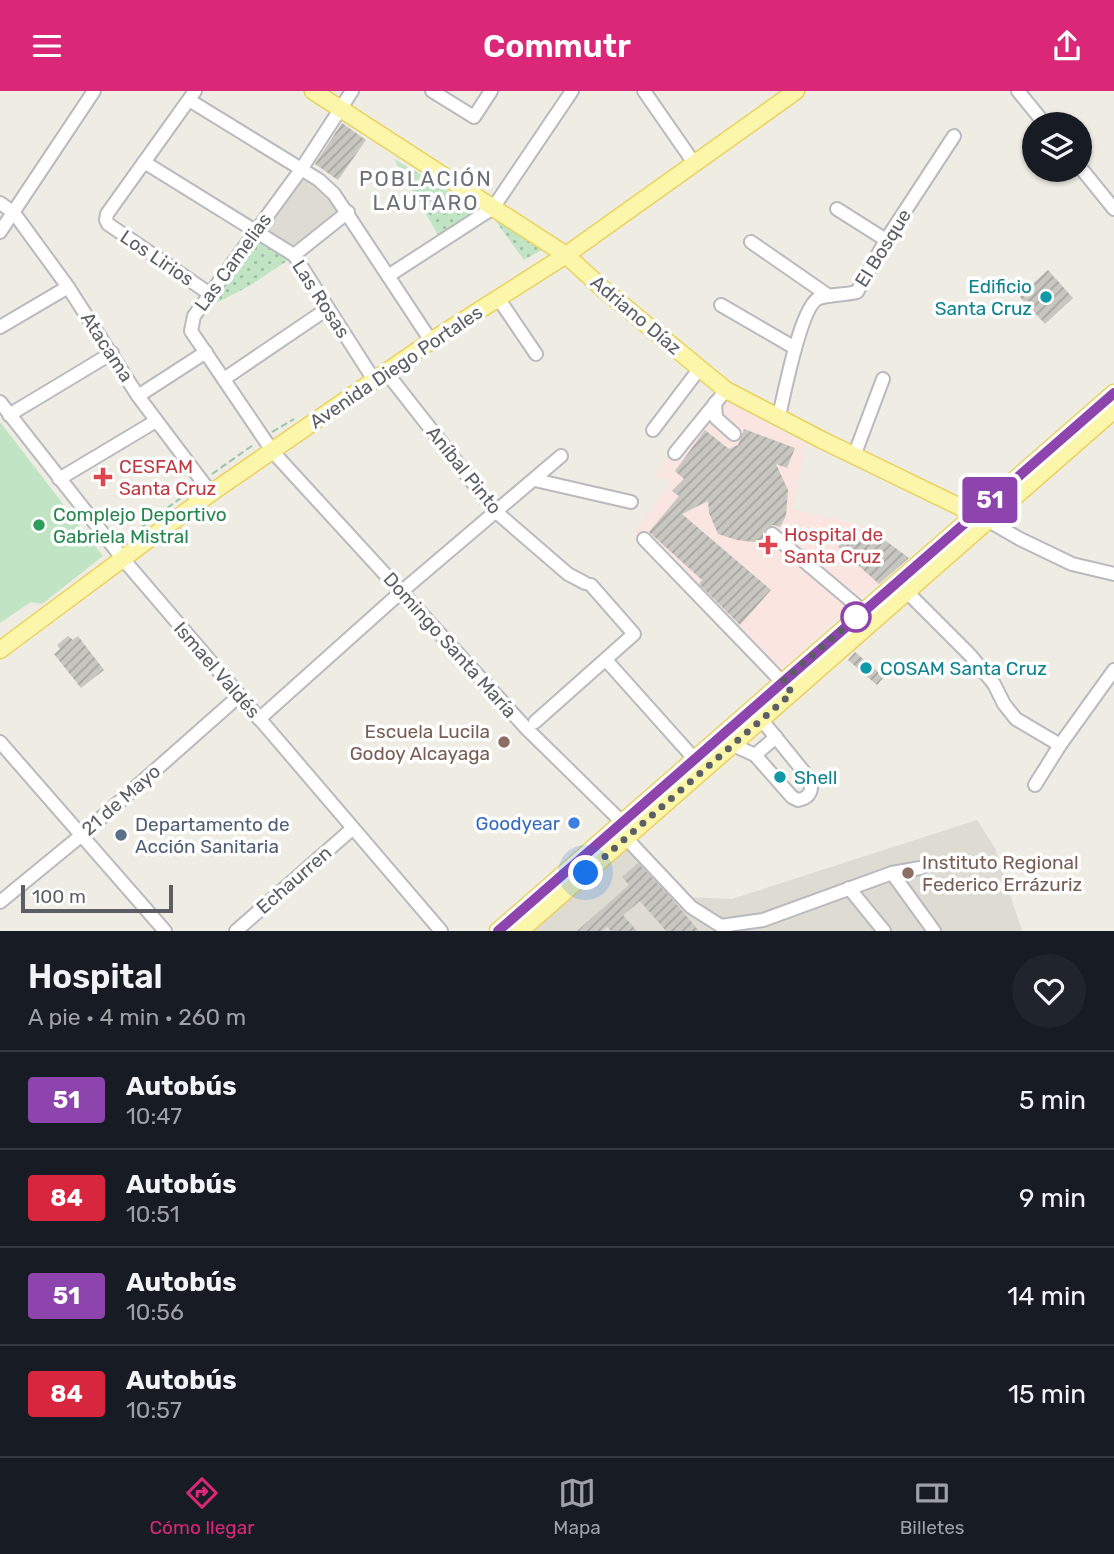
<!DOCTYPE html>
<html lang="es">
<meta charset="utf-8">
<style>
:root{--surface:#171b24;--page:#20242c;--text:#f1f3f6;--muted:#9ea1a6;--line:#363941;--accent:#db2777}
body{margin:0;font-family:Rubik,sans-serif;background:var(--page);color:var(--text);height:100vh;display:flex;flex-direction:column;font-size:26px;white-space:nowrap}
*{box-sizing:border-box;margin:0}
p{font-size:23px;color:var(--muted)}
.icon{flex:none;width:38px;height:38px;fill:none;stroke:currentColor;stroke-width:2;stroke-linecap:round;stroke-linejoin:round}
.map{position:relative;height:840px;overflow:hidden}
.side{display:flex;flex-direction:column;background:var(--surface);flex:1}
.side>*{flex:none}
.badge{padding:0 14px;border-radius:5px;font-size:24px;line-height:46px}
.fabs{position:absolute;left:1022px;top:21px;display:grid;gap:14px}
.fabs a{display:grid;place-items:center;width:70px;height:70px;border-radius:50%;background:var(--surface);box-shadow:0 2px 5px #0004;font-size:35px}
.scale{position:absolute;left:21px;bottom:18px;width:152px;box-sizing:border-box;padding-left:7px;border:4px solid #5b5e64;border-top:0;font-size:19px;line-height:24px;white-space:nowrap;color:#5b5e64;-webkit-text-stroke:5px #fff;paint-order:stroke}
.you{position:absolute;width:35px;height:35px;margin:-18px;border:5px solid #fff;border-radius:50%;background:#1a73e8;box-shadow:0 0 0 10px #1a73e833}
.map>.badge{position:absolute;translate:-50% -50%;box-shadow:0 0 0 4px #fff}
.round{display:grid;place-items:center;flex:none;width:74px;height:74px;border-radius:37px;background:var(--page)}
.headline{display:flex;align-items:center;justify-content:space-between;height:119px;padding:0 28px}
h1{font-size:33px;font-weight:600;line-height:52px}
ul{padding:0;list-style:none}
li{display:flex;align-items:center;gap:21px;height:98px;padding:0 28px;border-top:2px solid var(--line)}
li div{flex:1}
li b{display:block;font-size:26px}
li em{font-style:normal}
li .badge{min-width:77px;font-weight:700;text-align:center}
header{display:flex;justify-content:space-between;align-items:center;height:91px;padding:0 28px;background:var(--accent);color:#fff;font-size:32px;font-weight:600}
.menu{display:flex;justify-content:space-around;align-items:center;height:98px;border-top:2px solid var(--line);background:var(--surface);font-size:19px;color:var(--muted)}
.menu a{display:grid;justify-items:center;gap:4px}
.menu .on{color:var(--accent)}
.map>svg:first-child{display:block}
</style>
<header><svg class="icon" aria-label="menu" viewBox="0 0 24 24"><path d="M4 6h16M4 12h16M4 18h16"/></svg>Commutr<svg class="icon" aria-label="share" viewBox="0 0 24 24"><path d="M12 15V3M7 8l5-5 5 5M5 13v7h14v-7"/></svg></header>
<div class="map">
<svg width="1114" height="840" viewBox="0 0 1114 840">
<defs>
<pattern id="park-dots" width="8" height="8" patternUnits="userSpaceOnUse" patternTransform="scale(1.75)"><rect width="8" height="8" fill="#c1e5c4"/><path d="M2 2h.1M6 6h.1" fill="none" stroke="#a0bda3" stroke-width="1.8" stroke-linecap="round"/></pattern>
<pattern id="building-hatch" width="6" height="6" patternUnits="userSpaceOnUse" patternTransform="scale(1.75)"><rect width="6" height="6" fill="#c8c6c1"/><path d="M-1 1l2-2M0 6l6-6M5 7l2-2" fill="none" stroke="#a5a4a0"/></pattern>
</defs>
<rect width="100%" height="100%" fill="#eeece3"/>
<g fill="#dedbd2">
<polygon points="308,88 334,113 337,119 299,152 291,154 267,140 265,136 300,89"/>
<polygon points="977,729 995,757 1022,840 533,840 635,749 687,806 732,808"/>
</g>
<polygon fill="#fae5e0" points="716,299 746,316 748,321 806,353 792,418 867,436 909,467 879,493 853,511 773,588 633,442 672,391 655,384"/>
<polygon fill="#c1e5c4" points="0,331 103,465 42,513 31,511 0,532"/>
<g fill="url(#park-dots)">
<polygon points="394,68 481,119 440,147"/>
<polygon points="495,129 547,156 524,169"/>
<polygon points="257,146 290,168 249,195 205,218"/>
</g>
<g fill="url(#building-hatch)">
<polygon points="342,32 366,49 338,89 315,73"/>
<polygon points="1048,179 1073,207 1045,233 1019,205"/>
<polygon points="744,338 795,357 787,377 776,373 788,399 786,425 780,436 773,434 766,437 763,442 764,447 761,449 753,451 737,449 718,443 709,422 708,410 682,423 771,499 740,534 699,493 702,489 649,441 679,405 672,400 684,388 675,380 705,339 729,358 738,354"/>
<polygon points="867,436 909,467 879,493 838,456 846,445 853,451"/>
<polygon points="68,545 73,549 78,545 104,579 81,597 54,563 60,558 57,554"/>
<polygon points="855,561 884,586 877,594 848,569"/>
<polygon points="638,772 671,807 699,840 666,840 640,810 623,824 637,840 611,840 607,836 602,840 577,840 629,794 622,786"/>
</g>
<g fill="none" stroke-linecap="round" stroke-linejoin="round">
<g stroke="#b8babf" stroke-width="16">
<g id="minor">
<polyline points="195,0 107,123 106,129 108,133 210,203"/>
<polyline points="352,0 300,80 194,225 191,240 273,361 527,638 627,736"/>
<polyline points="432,0 474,26 491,0"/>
<polyline points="644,0 694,72"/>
<polyline points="1018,0 1045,33"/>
<polyline points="189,9 319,89 334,103 431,250"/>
<polyline points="144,71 294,164 374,289"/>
<polyline points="1080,76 1114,118"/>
<polyline points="0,112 14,122 68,196 138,305 211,402"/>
<polyline points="837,118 886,149"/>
<polyline points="0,141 94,0"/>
<polyline points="751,151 829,205"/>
<polyline points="294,164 348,121"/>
<polyline points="388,185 493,117 572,0"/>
<polyline points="498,207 536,263"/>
<polyline points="721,214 795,257"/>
<polyline points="0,236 68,196"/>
<polyline points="386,281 495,420 568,483 585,492"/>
<polyline points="224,288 327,218"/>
<polyline points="138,305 206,261"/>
<polyline points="0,311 123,468 441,840"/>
<polyline points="715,312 716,327 734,343"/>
<polyline points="9,324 112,262"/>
<path d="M779,325C784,304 801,214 819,207C830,203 845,204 857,201L886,149L954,45"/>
<polyline points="653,339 700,277"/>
<polyline points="675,362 726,299"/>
<polyline points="854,365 883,288"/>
<polyline points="59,388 156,330"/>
<polyline points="535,389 631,411"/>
<polyline points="989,430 1020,448 1072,473 1114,483"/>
<polyline points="772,443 863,520"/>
<polyline points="644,448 787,596"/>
<polyline points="907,501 971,565 994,593 1004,613 1016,628 1060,654"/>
<polyline points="606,569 699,673"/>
<polyline points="259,628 401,501 561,365"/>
<polyline points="535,631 634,543 591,494"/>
<polyline points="0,651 165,840"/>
<polyline points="733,654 755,664 776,646"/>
<path d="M755,664L792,706L798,709C811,707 814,697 808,686L761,628"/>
<polyline points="1035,694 1060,654 1114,579"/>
<polyline points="626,747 691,816 721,835 725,840"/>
<polyline points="892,782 934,840"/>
<polyline points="849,797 884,840"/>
<polyline points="0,811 83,743 239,605"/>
<polyline points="721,835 763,829 892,782 920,777"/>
<polyline points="236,840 352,738"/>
</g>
</g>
<g stroke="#ecd15e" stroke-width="19">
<g id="major">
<polyline points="313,0 566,164 602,197 726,299 822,349 989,430"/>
<polyline points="0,559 211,402 431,250 566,164 796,0"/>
<polyline points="498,840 1114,302"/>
<polyline points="520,840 1114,319"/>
</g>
</g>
<g stroke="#9ac5ab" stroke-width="2" stroke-dasharray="7 3.5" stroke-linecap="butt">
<polyline points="272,341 294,328"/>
<polyline points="212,383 253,354"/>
<polyline points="142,436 194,397"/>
</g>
<use href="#minor" stroke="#fff" stroke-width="12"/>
<use href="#major" stroke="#fcf6aa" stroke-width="16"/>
</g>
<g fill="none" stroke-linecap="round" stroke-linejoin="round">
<g stroke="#fff" stroke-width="16">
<polyline id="line" points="498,840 1114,302"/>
</g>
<use href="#line" stroke="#8e44ad" stroke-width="10"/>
<polyline stroke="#5b5e64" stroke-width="7" stroke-dasharray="0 12.6" points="586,782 792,602 783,590 863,520 856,526"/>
</g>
<g fill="#0f9aa8" stroke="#fff" stroke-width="2.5">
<circle cx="1046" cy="206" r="7"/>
<circle cx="866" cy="577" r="7"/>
<circle cx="780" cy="686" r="7"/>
</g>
<g fill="#e0444e" stroke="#fff" stroke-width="2.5">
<path d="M99.5 375.5h7v7h7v7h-7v7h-7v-7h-7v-7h7z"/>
<path d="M764.5 443.5h7v7h7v7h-7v7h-7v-7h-7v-7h7z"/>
</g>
<circle fill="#2e9e5b" stroke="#fff" stroke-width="2.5" cx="39" cy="434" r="7"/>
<circle fill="#fff" stroke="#8e44ad" stroke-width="3.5" cx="856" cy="526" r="14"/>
<g fill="#8d6e63" stroke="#fff" stroke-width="2.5">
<circle cx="504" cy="651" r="7"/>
<circle cx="908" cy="782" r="7"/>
</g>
<circle fill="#3f7fe0" stroke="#fff" stroke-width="2.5" cx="574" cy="732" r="7"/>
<circle fill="#5c6f8a" stroke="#fff" stroke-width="2.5" cx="121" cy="744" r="7"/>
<g text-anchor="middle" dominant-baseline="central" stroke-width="7" stroke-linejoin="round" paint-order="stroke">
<g font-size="19" fill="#5b5e64" stroke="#fff">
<text transform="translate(883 157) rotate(-58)">El Bosque</text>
<text transform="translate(157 167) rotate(34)">Los Lirios</text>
<text transform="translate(233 171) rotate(-54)">Las Camelias</text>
<text transform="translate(321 208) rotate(57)">Las Rosas</text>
<text transform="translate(636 224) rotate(40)">Adriano Díaz</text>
<text transform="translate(107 256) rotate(57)">Atacama</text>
<text transform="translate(396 276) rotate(-34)">Avenida Diego Portales</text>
<text transform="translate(464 379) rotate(51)">Aníbal Pinto</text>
<text transform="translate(450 554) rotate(48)">Domingo Santa María</text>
<text transform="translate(217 579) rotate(49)">Ismael Valdés</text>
<text transform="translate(121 709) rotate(-41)">21 de Mayo</text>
<text transform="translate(294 789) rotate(-41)">Echaurren</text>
</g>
<g font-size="19" fill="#0d838f" stroke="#fff" text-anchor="start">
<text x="1032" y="195" text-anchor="end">Edificio<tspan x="1032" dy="22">Santa Cruz</tspan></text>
<text x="880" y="577">COSAM Santa Cruz</text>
<text x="794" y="686">Shell</text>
</g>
<g font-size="19" fill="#be3a42" stroke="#fff" text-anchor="start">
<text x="119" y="375">CESFAM<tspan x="119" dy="22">Santa Cruz</tspan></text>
<text x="784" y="443">Hospital de<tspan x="784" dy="22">Santa Cruz</tspan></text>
</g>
<g font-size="19" fill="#27864d" stroke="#fff" text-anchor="start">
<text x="53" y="423">Complejo Deportivo<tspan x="53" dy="22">Gabriela Mistral</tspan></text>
</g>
<g font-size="19" fill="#785e54" stroke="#fff" text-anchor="end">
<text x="490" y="640">Escuela Lucila<tspan x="490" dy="22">Godoy Alcayaga</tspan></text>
<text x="922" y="771" text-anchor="start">Instituto Regional<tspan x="922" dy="22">Federico Errázuriz</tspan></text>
</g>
<g font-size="19" fill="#366cbe" stroke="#fff" text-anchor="end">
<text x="560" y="732">Goodyear</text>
</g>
<g font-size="19" fill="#4e5e75" stroke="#fff" text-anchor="start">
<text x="135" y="733">Departamento de<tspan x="135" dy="22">Acción Sanitaria</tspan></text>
</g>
<g font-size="21" letter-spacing="2" fill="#6d7076" stroke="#fff">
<text x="426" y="87">POBLACIÓN<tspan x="426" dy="24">LAUTARO</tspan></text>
</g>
</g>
</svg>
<div class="fabs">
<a><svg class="icon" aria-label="layers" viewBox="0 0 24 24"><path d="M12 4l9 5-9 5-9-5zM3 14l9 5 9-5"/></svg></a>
</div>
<div class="scale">100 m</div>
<div class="you" style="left:586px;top:782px"></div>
<b class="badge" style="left:990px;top:409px;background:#8e44ad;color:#fff">51</b>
</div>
<section class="side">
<div class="headline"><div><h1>Hospital</h1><p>A pie · 4 min · 260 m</p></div><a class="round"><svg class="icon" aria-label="heart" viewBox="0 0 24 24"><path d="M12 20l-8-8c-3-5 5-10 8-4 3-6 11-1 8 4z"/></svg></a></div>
<ul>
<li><span class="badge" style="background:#8e44ad;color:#fff">51</span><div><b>Autobús</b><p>10:47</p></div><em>5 min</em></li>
<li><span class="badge" style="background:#d7263d;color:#fff">84</span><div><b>Autobús</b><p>10:51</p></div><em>9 min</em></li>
<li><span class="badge" style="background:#8e44ad;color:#fff">51</span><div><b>Autobús</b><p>10:56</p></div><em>14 min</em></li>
<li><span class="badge" style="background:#d7263d;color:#fff">84</span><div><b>Autobús</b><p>10:57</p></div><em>15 min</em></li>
</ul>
</section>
<nav class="menu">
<a class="on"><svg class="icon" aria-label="directions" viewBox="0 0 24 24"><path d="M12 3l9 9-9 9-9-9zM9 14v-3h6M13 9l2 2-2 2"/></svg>Cómo llegar</a>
<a><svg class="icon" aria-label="map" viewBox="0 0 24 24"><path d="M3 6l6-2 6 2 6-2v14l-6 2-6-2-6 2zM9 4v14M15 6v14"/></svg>Mapa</a>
<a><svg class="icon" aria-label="tickets" viewBox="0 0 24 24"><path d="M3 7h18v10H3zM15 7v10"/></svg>Billetes</a>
</nav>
